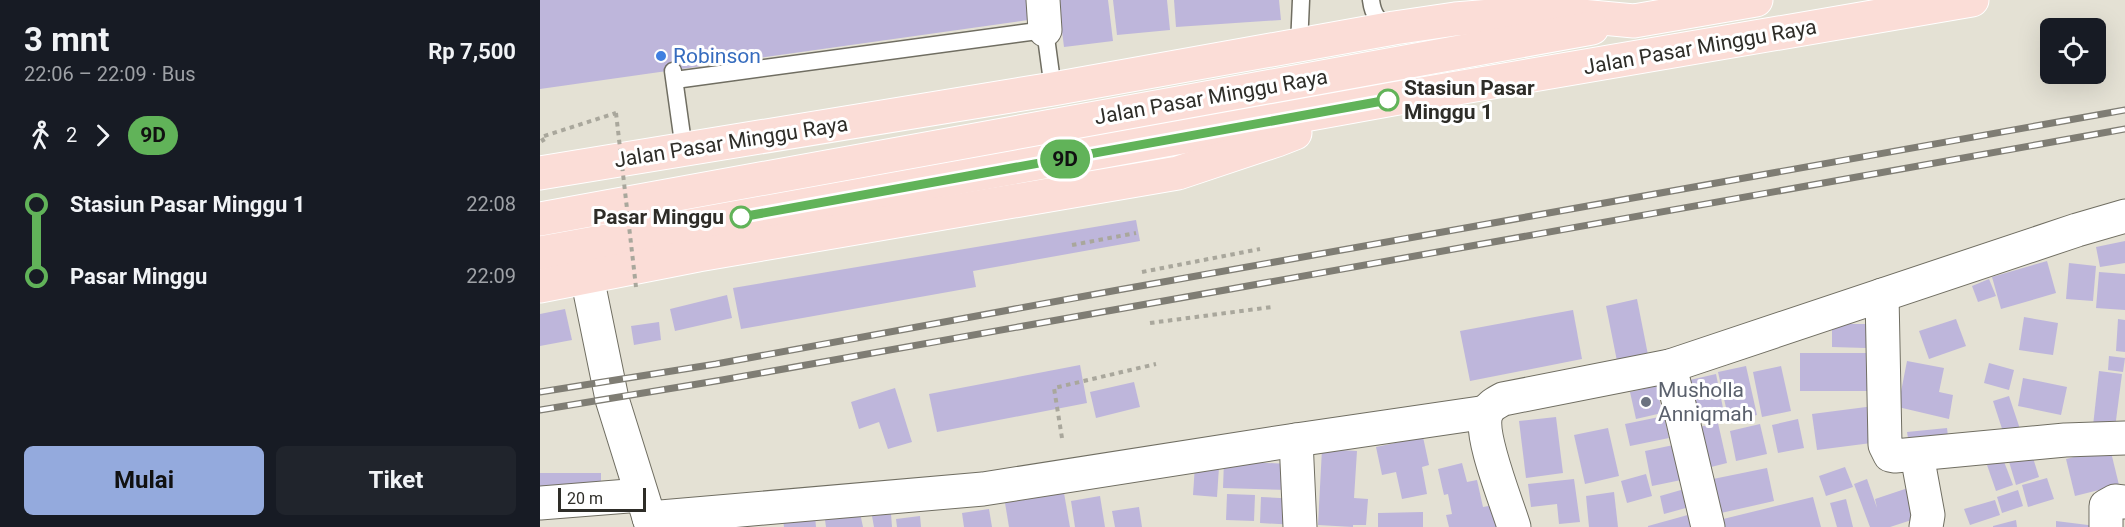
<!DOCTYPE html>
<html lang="id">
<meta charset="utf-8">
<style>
:root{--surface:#171b24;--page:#20242c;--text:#f1f3f6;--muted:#9ea1a6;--accent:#94aadd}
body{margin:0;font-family:Roboto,sans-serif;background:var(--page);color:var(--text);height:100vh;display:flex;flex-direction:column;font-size:22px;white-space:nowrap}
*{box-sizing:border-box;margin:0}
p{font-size:20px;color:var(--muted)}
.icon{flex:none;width:33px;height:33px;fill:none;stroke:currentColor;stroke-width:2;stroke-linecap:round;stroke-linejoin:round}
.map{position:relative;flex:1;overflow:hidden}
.details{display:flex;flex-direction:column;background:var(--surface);width:540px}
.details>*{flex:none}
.badge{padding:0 12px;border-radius:20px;font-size:21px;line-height:39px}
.buttons{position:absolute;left:1500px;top:18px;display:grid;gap:12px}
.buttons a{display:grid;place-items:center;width:66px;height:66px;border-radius:9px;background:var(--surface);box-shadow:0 6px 24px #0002;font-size:30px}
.scale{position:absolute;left:18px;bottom:15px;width:88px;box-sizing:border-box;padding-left:6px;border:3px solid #2e2d28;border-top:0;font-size:16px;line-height:21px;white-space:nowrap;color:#2e2d28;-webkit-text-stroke:4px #fff;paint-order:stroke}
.map>.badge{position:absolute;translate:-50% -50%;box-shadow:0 0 0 3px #fff}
.legs{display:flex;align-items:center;gap:9px;height:66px;padding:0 24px;font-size:20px}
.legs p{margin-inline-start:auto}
.summary{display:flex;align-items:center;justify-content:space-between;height:102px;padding:0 24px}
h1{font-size:33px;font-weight:700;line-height:45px}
.primary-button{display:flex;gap:12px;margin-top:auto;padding:12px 24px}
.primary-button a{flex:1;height:69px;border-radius:9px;background:var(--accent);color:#111;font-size:24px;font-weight:700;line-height:69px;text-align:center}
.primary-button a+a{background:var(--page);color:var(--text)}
ul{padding:0 24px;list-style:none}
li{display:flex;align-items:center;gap:21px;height:72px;font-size:22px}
li i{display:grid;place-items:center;width:9px;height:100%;margin:0 8px;background:currentColor}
li i::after{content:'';width:15px;height:15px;margin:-8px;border:4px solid;border-radius:50%;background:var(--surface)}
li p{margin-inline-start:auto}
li:first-child i{background:linear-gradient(#0000 50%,currentColor 0)}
li:last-child i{background:linear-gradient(currentColor 50%,#0000 0)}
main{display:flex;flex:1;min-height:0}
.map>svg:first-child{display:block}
</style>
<main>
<section class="details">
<div class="summary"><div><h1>3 mnt</h1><p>22:06 – 22:09 · Bus</p></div><b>Rp 7,500</b></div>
<div class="legs"><svg class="icon" aria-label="walk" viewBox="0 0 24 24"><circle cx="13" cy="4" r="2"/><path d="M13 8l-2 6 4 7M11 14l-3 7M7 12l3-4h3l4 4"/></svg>2<svg class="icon" aria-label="forward" viewBox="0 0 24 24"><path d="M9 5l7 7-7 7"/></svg><b class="badge" style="background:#61b359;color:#111">9D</b></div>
<ul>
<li><i style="color:#61b359"></i><b>Stasiun Pasar Minggu 1</b><p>22:08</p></li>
<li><i style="color:#61b359"></i><b>Pasar Minggu</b><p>22:09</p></li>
</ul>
<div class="primary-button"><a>Mulai</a><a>Tiket</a></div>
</section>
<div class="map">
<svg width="1585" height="527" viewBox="0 0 1585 527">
<rect width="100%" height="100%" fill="#e4e1d4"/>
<g fill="#beb6db">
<polygon points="0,0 499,0 502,18 0,89"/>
<polygon points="518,0 568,0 573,41 524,47"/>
<polygon points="573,0 627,0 630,30 577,35"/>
<polygon points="634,0 739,0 741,20 636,27"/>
<polygon points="596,220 600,241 433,271 436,287 201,329 193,288"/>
<polygon points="1585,241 1585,263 1560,267 1556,247"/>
<polygon points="1507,261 1516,293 1461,309 1452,277"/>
<polygon points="1529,263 1556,266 1553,301 1526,299"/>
<polygon points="1559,272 1585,274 1585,310 1556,308"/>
<polygon points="1449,279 1456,296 1438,302 1432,286"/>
<polygon points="187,295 192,318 135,331 130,309"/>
<polygon points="1097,299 1110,365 1079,371 1066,306"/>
<polygon points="25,309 32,340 0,346 0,314"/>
<polygon points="1033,310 1042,359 930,381 920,331"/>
<polygon points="1484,317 1518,323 1513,355 1479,350"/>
<polygon points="1416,319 1426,346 1389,359 1379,331"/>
<polygon points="1578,319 1585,320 1585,352 1576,351"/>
<polygon points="119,322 121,340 94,345 91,326"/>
<polygon points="1292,324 1327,324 1326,348 1292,347"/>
<rect x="1260" y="353" width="72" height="38"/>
<polygon points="1569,356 1585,358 1583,372 1568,370"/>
<polygon points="1367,361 1404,368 1399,392 1413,395 1409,419 1358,407"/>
<polygon points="1449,363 1474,370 1469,390 1444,383"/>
<polygon points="540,365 547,403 397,432 389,394"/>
<polygon points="1206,366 1217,415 1189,421 1178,372"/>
<polygon points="1241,366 1251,411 1222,417 1213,372"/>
<polygon points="1559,371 1582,374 1575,428 1553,426"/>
<polygon points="1176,374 1183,408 1149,416 1141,382"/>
<polygon points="1483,378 1527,387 1521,415 1478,406"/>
<polygon points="594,382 600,407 556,418 550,392"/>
<polygon points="1117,386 1122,413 1096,419 1090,392"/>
<polygon points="355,388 372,442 348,449 339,422 319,429 311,402"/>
<polygon points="1469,396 1482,435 1466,441 1453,401"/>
<polygon points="1334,406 1339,442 1277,450 1272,414"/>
<polygon points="1124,416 1129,438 1090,446 1085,424"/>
<polygon points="1016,417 1023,473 986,478 979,421"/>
<polygon points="1258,419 1264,448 1238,453 1232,425"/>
<polygon points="1178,423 1187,463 1163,469 1154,428"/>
<polygon points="1220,424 1227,454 1196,461 1190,431"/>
<polygon points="1068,428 1079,476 1045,484 1034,435"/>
<polygon points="1407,428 1409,445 1370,450 1367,432"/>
<polygon points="883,437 889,465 882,467 887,494 862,499 856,472 842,475 836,447"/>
<polygon points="1143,443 1151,478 1112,486 1105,451"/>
<polygon points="1490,448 1499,477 1476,485 1467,455"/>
<polygon points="1570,448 1579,485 1535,496 1526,459"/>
<polygon points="782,449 817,451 814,498 828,499 826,525 813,525 813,527 778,525"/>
<polygon points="1463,459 1473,485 1456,491 1447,465"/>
<polygon points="684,461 749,464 748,490 683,488"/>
<polygon points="922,463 927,482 937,480 943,507 954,505 959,527 909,527 906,515 912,514 908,494 904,495 898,469"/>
<polygon points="655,465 679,467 677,497 653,495"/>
<polygon points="1305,467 1313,487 1286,496 1279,476"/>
<polygon points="1227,468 1234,501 1181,513 1173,479"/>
<polygon points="0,473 61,473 61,487 0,488"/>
<polygon points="1106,474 1112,496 1087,503 1081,481"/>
<polygon points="1507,478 1514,499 1488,507 1482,485"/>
<polygon points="1034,479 1040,522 1019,524 1017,504 991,507 988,484"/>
<polygon points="1327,479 1337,508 1335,499 1377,485 1387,515 1350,527 1330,527 1314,484"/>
<polygon points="1148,488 1153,506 1124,514 1120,496"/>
<polygon points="1478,490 1483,506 1462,513 1457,497"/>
<polygon points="1074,492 1078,527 1049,527 1046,496"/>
<polygon points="524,493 530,527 469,527 465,503"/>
<polygon points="687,494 715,495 714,521 686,520"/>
<polygon points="560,496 565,527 535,527 531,501"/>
<polygon points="721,497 759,499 757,525 720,523"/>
<polygon points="1273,497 1281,527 1181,527 1179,520"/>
<polygon points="1306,499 1313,527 1297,527 1290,503"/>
<polygon points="1455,500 1460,515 1430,525 1424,509"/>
<polygon points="599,507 602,527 575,527 572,511"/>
<polygon points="449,509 452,527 424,527 422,513"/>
<polygon points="883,512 883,527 838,527 838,513"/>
<polygon points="320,513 323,527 286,527 285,520"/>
<polygon points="1155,513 1159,527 1108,527 1108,526"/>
<polygon points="351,514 352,527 334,527 332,516"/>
<polygon points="275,516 276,527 244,527 243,519"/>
<polygon points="380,516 381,527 357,527 356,519"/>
<polygon points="1476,520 1477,527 1453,527 1453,526"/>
<polygon points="1516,521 1556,526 1556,527 1516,527"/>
</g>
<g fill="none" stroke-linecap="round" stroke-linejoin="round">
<g stroke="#706e62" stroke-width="19">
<g id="service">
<path d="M831,0C833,16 838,21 852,27"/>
<polyline points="759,46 761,0"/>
<polyline points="133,71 144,150"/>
<polyline points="135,80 505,30 513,89"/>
</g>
</g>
<g stroke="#706e62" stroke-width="35">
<g id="minor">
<polyline points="503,0 505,30"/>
<polyline points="47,277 72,399 112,527"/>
<polyline points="1342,295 1345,445 1350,455 1355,456 1525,440 1585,438"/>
<polyline points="1130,366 1537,230 1585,216"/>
<polyline points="756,440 760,527"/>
<polyline points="1377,455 1388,515 1386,527"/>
<polyline points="0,503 101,495"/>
<polyline points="109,518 443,489 756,440 947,412"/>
<path d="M974,527C967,503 939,436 946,414C949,406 956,403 963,399L1130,366L1168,527"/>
<polyline points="1566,527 1566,506 1575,501 1585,502"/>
</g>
</g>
<g stroke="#fff" stroke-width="35">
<g id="primary">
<polyline points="0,173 513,89 854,28 915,19 999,12 1094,21 1216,0"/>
<polyline points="0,219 1052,28"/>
<polyline points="0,253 853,99 1432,0"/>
<polyline points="0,286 158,255 638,173 737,140 755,133"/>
</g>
</g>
<g stroke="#a9a79c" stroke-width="4" stroke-dasharray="4.5 4.5" stroke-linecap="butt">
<polyline points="4,142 1,137 76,113"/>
<polyline points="532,245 596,233"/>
<polyline points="602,272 720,249"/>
<polyline points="610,323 732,307"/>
<polyline points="522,438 514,388 616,364"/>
</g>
<use href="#service" stroke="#fff" stroke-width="16"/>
<use href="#minor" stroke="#fff" stroke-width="33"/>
<use href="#primary" stroke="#fbddd7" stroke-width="33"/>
<g stroke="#7f7d74" stroke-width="7">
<g id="rail">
<polyline points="0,392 176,364 578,290 1585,110"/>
<polyline points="0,410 182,380 1585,129"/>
</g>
</g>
<use href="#rail" stroke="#fff" stroke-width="4.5" stroke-dasharray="14" stroke-linecap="butt"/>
<polyline stroke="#a9a79c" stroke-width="4" stroke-dasharray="4.5 4.5" stroke-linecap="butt" points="76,113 96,287"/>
</g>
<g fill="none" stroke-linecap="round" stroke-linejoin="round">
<g stroke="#fff" stroke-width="14">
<polyline id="line-1" points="201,217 848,100"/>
</g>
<use href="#line-1" stroke="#61b359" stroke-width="9"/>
</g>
<circle fill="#3f7fe0" stroke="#fff" stroke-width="2" cx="121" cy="56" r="6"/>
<g fill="#fff" stroke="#61b359" stroke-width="3">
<circle cx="848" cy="100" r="10"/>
<circle cx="201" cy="217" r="10"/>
</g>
<circle fill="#6b7280" stroke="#fff" stroke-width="2" cx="1106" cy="402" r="6"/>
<g text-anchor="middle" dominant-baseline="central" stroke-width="6" stroke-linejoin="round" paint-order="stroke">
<g font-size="21" fill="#2e2d28" stroke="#fff">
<text transform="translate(1160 47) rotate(-10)">Jalan Pasar Minggu Raya</text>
<text transform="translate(671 97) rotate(-10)">Jalan Pasar Minggu Raya</text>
<text transform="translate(191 142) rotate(-9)">Jalan Pasar Minggu Raya</text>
</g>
<g font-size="21" fill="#366cbe" stroke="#fff" text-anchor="start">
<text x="133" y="56">Robinson</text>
</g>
<g font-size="21" font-weight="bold" fill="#2e2d28" stroke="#fff" text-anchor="start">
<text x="864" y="88">Stasiun Pasar<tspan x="864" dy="24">Minggu 1</tspan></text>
<text x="184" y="217" text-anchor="end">Pasar Minggu</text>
</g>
<g font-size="21" fill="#5b616d" stroke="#fff" text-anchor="start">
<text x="1118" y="390">Musholla<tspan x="1118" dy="24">Anniqmah</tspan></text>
</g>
</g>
</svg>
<div class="buttons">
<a><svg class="icon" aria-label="locate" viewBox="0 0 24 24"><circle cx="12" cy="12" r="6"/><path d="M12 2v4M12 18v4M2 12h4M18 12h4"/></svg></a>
</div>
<div class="scale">20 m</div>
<b class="badge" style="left:525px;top:159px;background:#61b359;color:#111">9D</b>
</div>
</main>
